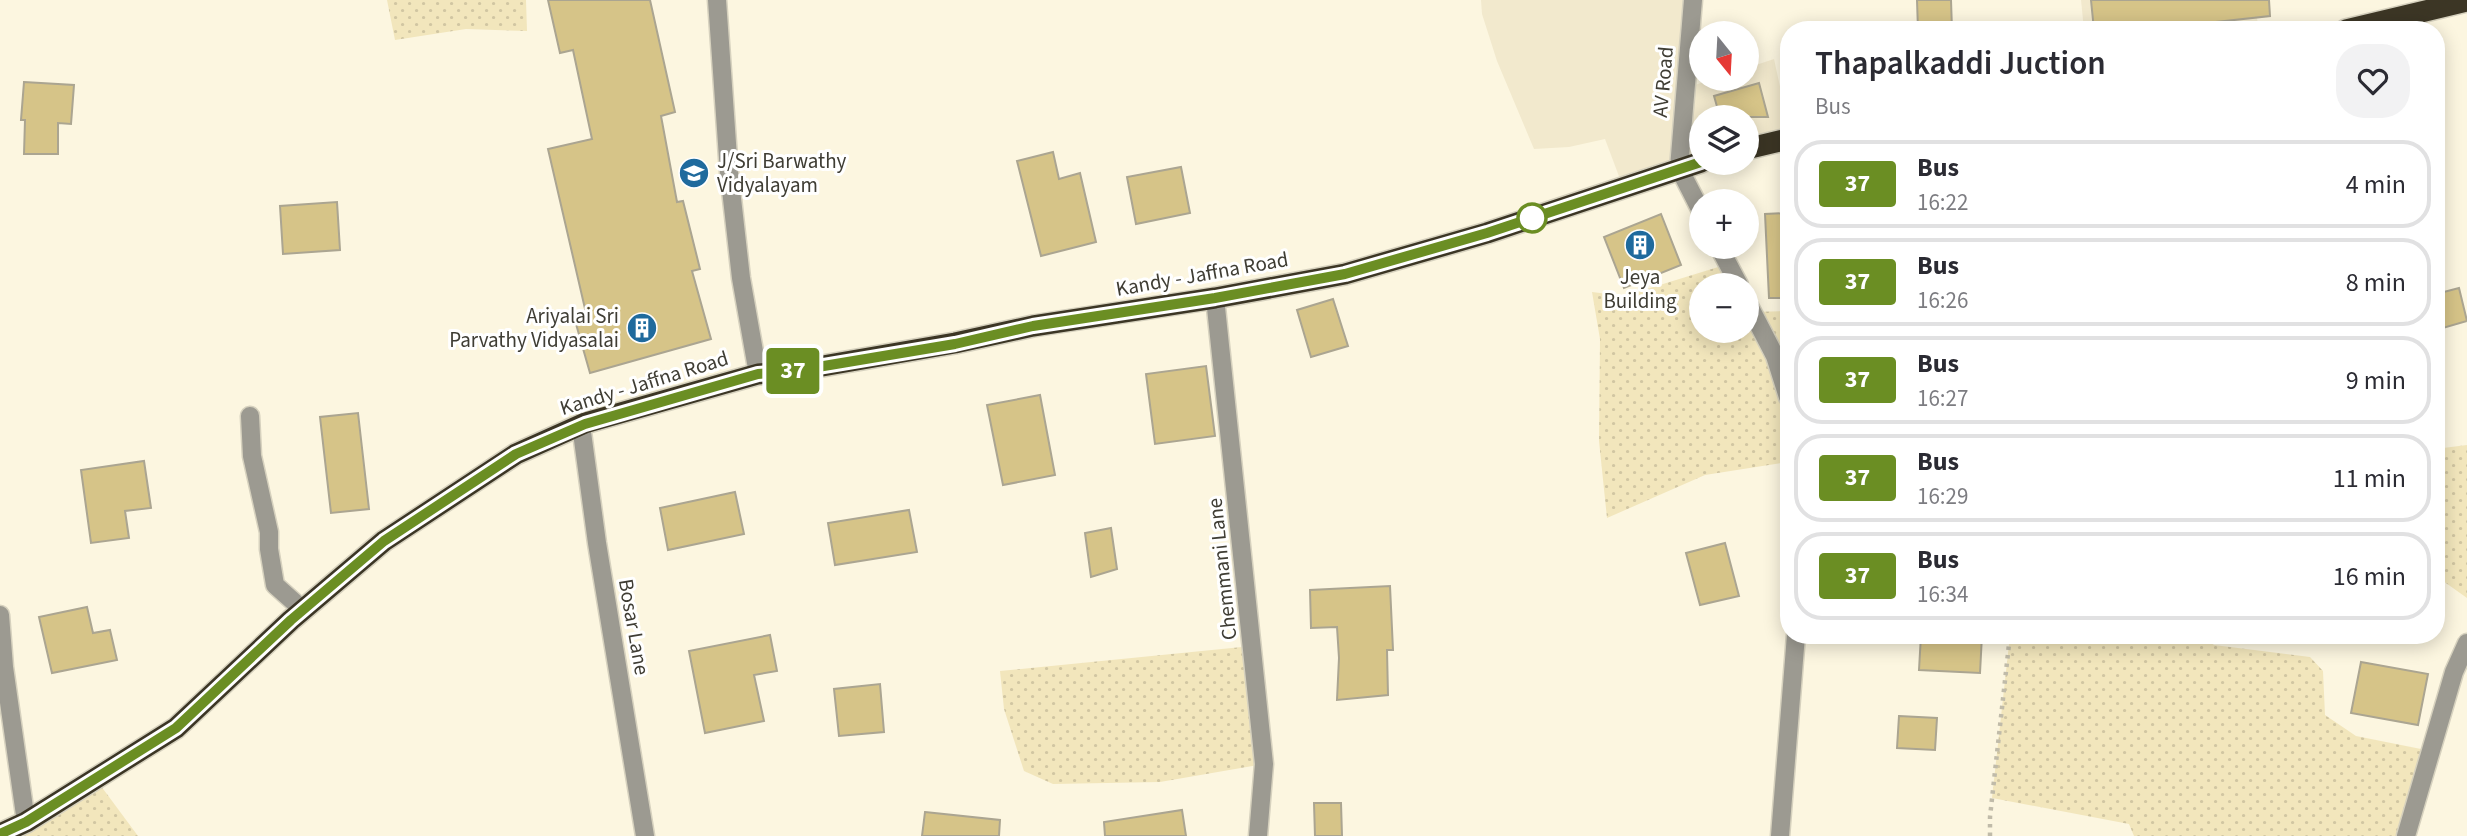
<!DOCTYPE html>
<meta charset="utf-8">
<style>
:root{--surface:#fff;--page:#f2f2f3;--text:#2b2b33;--muted:#7c7c81;--line:#e1e1e2}
body{margin:0;font-family:"Source Sans 3",sans-serif;background:var(--page);color:var(--text);height:100vh;display:flex;flex-direction:column;font-size:26px;white-space:nowrap}
*{box-sizing:border-box;margin:0}
p{font-size:23px;color:var(--muted)}
.icon{flex:none;width:38px;height:38px;fill:none;stroke:currentColor;stroke-width:2;stroke-linecap:round;stroke-linejoin:round}
.map{position:relative;flex:1;overflow:hidden}
.drawer{position:absolute;left:1780px;top:21px;width:665px;height:623px;display:flex;flex-direction:column;background:var(--surface);border-radius:28px;box-shadow:0 4px 18px #0003}
.drawer>*{flex:none}
.badge{padding:0 14px;border-radius:5px;font-size:24px;line-height:46px}
.needle{width:46px;rotate:162deg}
.tools{position:absolute;left:1689px;top:21px;display:grid;gap:14px}
.tools a{display:grid;place-items:center;width:70px;height:70px;border-radius:50%;background:var(--surface);box-shadow:0 4px 18px #0003;font-size:35px}
.map>.badge{position:absolute;translate:-50% -50%;box-shadow:0 0 0 4px #fff}
.round{display:grid;place-items:center;flex:none;width:74px;height:74px;border-radius:28px;background:var(--page)}
.summary{display:flex;align-items:center;justify-content:space-between;height:119px;padding:0 35px}
h1{font-size:33px;font-weight:600;line-height:52px}
ul{padding:0;list-style:none}
li{display:flex;align-items:center;gap:21px;height:88px;margin:0 14px 10px;padding:0 21px;border:4px solid var(--line);border-radius:28px}
li div{flex:1}
li b{display:block;font-size:26px}
li em{font-style:normal}
li .badge{min-width:77px;font-weight:700;text-align:center}
.map>svg:first-child{display:block}
</style>
<div class="map">
<svg width="2467" height="836" viewBox="0 0 2467 836">
<defs>
<pattern id="green-dots" width="8" height="8" patternUnits="userSpaceOnUse" patternTransform="scale(1.75)"><rect width="8" height="8" fill="#f2e6bc"/><path d="M2 2h.1M6 6h.1" fill="none" stroke="#d1c6a2" stroke-width="1.8" stroke-linecap="round"/></pattern>
</defs>
<rect width="100%" height="100%" fill="#fcf6e0"/>
<g fill="#f2e9cd">
<polygon points="1481,0 1693,0 1686,88 1713,79 1746,79 1747,68 1774,59 1788,123 1788,139 1747,149 1746,117 1701,117 1701,162 1623,187 1605,139 1569,147 1534,149 1497,61 1482,14"/>
<polygon points="2081,0 2254,0 2259,30 2084,30"/>
</g>
<g fill="url(#green-dots)">
<polygon points="387,0 526,0 527,31 466,29 395,40"/>
<polygon points="1728,264 1739,285 1701,285 1701,331 1746,331 1747,300 1753,312 1788,311 1788,462 1705,475 1607,518 1599,441 1600,339 1592,292 1624,296"/>
<polygon points="2436,444 2443,448 2467,445 2467,598 2436,576"/>
<polygon points="2010,635 2200,635 2214,645 2310,657 2323,671 2325,715 2356,736 2431,751 2406,836 2134,836 2129,824 1992,798"/>
<polygon points="1252,646 1264,764 1160,782 1053,784 1024,771 1004,709 1000,671"/>
<polygon points="95,778 138,836 0,836"/>
</g>
<g fill="#d6c488" stroke="#aba591" stroke-width="2">
<polygon points="548,0 650,0 675,112 661,116 677,202 683,201 700,269 692,271 711,339 590,373 574,317 586,313 548,149 592,139 573,50 560,53"/>
<polygon points="1917,0 1951,0 1952,30 1918,30"/>
<polygon points="2091,0 2269,0 2270,16 2143,30 2094,30"/>
<polygon points="24,82 74,85 71,124 58,123 58,154 24,154 25,120 21,120"/>
<polygon points="1759,83 1768,117 1720,117 1714,96"/>
<polygon points="1053,152 1059,179 1080,173 1096,242 1041,256 1017,161"/>
<polygon points="1181,167 1190,213 1136,224 1127,177"/>
<polygon points="337,202 340,250 283,254 280,206"/>
<polygon points="1788,213 1788,298 1769,298 1765,214"/>
<polygon points="1661,214 1681,265 1624,288 1604,237"/>
<polygon points="2459,288 2467,321 2436,330 2436,294"/>
<polygon points="1333,299 1348,346 1311,357 1297,310"/>
<polygon points="1206,366 1215,436 1155,444 1146,374"/>
<polygon points="1040,395 1055,475 1003,485 987,405"/>
<polygon points="358,413 369,509 331,513 320,417"/>
<polygon points="144,461 151,508 125,511 129,538 91,543 81,470"/>
<polygon points="735,492 744,534 668,550 660,508"/>
<polygon points="909,510 917,552 835,565 828,523"/>
<polygon points="1111,528 1117,569 1091,577 1085,533"/>
<polygon points="1725,543 1739,596 1700,605 1686,553"/>
<polygon points="1390,586 1393,650 1387,650 1388,695 1337,700 1339,658 1337,627 1311,628 1310,590"/>
<polygon points="87,607 93,633 110,630 117,660 52,673 39,617"/>
<polygon points="770,635 777,671 754,675 764,721 705,733 689,651"/>
<polygon points="1921,635 1982,635 1980,673 1919,670"/>
<polygon points="2361,662 2428,674 2418,725 2351,713"/>
<polygon points="880,684 884,732 839,736 834,689"/>
<polygon points="1899,716 1937,718 1935,750 1897,748"/>
<polygon points="1314,803 1341,803 1342,836 1315,836"/>
<polygon points="1182,810 1186,836 1105,836 1104,822"/>
<polygon points="925,812 1000,820 999,836 922,836"/>
</g>
<g fill="none" stroke-linecap="round" stroke-linejoin="round">
<g stroke="#d6d1be" stroke-width="21">
<g id="minor">
<polyline points="717,0 729,172 741,278 758,374"/>
<polyline points="1693,0 1679,168 1701,211"/>
<polyline points="1719,247 1739,285"/>
<polyline points="1215,298 1264,764 1258,836"/>
<polyline points="1746,300 1775,356 1788,397"/>
<polyline points="250,416 252,456 269,532 269,549 275,585 303,610"/>
<polyline points="581,425 597,543 645,836"/>
<polyline points="0,615 4,667 26,822"/>
<polyline points="1780,836 1796,635"/>
<polyline points="2406,836 2454,672 2467,643"/>
</g>
</g>
<g stroke="#d6d1be" stroke-width="24">
<g id="highway">
<polyline points="2346,30 2467,1"/>
<polyline points="1746,149 1788,139"/>
<polyline points="0,834 26,822 176,728 291,620 384,541 516,454 585,423 758,374 788,372 955,343 1033,326 1215,298 1345,274 1487,233 1701,162"/>
</g>
</g>
<polyline stroke="#c0bba9" stroke-width="4.5" stroke-dasharray="3.5 5" stroke-linecap="butt" points="1990,836 1990,817 2010,635"/>
<use href="#minor" stroke="#9c9a91" stroke-width="18"/>
<use href="#highway" stroke="#3c3625" stroke-width="21"/>
</g>
<g fill="none" stroke-linecap="round" stroke-linejoin="round">
<g stroke="#fff" stroke-width="16">
<polyline id="line" points="0,834 26,822 176,728 291,620 384,541 516,454 585,424 758,374 788,372 955,344 1033,326 1215,298 1345,274 1487,233 1701,162"/>
</g>
<use href="#line" stroke="#6b8e23" stroke-width="10"/>
</g>
<defs>
<g id="school-disc" transform="scale(1.575)"><circle r="9.5" fill="#1f6a9d" stroke="#fff"/><path d="M0-5L7-2L0 1L-7-2ZM-4 1L0 2.5L4 1V4Q0 6-4 4Z" fill="#fff"/></g>
<g id="building-disc" transform="scale(1.575)"><circle r="9.5" fill="#1f6a9d" stroke="#fff"/><path d="M-4-6H4V6H1V3H-1V6H-4ZM-2.5-4.3h1.7v1.8h-1.7ZM.8-4.3h1.7v1.8H.8ZM-2.5-1h1.7V.8h-1.7ZM.8-1h1.7V.8H.8Z" fill="#fff"/></g>
</defs>
<g fill-rule="evenodd">
<use href="#school-disc" x="694" y="173"/>
<use href="#building-disc" x="1640" y="245"/>
<use href="#building-disc" x="642" y="328"/>
</g>
<circle fill="#fff" stroke="#6b8e23" stroke-width="3.5" cx="1532" cy="218" r="14"/>
<g text-anchor="middle" dominant-baseline="central" stroke-width="6" stroke-linejoin="round" paint-order="stroke">
<g font-size="21" fill="#3f3d34" stroke="#fff">
<text transform="translate(1663 82) rotate(-85)">AV Road</text>
<text transform="translate(1202 274) rotate(-10)">Kandy - Jaffna Road</text>
<text transform="translate(644 383) rotate(-17)">Kandy - Jaffna Road</text>
<text transform="translate(1222 569) rotate(-96)">Chemmani Lane</text>
<text transform="translate(634 627) rotate(80)">Bosar Lane</text>
</g>
<g font-size="21" fill="#3f3d34" stroke="#fff" text-anchor="start">
<text x="717" y="161">J/Sri Barwathy<tspan x="717" dy="24">Vidyalayam</tspan></text>
<text x="1640" y="277" text-anchor="middle">Jeya<tspan x="1640" dy="24">Building</tspan></text>
<text x="619" y="316" text-anchor="end">Ariyalai Sri<tspan x="619" dy="24">Parvathy Vidyasalai</tspan></text>
</g>
</g>
</svg>
<div class="tools">
<a><svg class="needle" viewBox="-14 -14 28 28"><path d="M0-13l5 13h-10z" fill="#e53935"/><path d="M0 13l5-13h-10z" fill="#7c7c81"/></svg></a>
<a><svg class="icon" aria-label="layers" viewBox="0 0 24 24"><path d="M12 4l9 5-9 5-9-5zM3 14l9 5 9-5"/></svg></a>
<a>+</a>
<a>−</a>
</div>
<b class="badge" style="left:793px;top:371px;background:#6b8e23;color:#fff">37</b>
<section class="drawer">
<div class="summary"><div><h1>Thapalkaddi Juction</h1><p>Bus</p></div><a class="round"><svg class="icon" aria-label="heart" viewBox="0 0 24 24"><path d="M12 20l-8-8c-3-5 5-10 8-4 3-6 11-1 8 4z"/></svg></a></div>
<ul>
<li><span class="badge" style="background:#6b8e23;color:#fff">37</span><div><b>Bus</b><p>16:22</p></div><em>4 min</em></li>
<li><span class="badge" style="background:#6b8e23;color:#fff">37</span><div><b>Bus</b><p>16:26</p></div><em>8 min</em></li>
<li><span class="badge" style="background:#6b8e23;color:#fff">37</span><div><b>Bus</b><p>16:27</p></div><em>9 min</em></li>
<li><span class="badge" style="background:#6b8e23;color:#fff">37</span><div><b>Bus</b><p>16:29</p></div><em>11 min</em></li>
<li><span class="badge" style="background:#6b8e23;color:#fff">37</span><div><b>Bus</b><p>16:34</p></div><em>16 min</em></li>
</ul>
</section>
</div>
